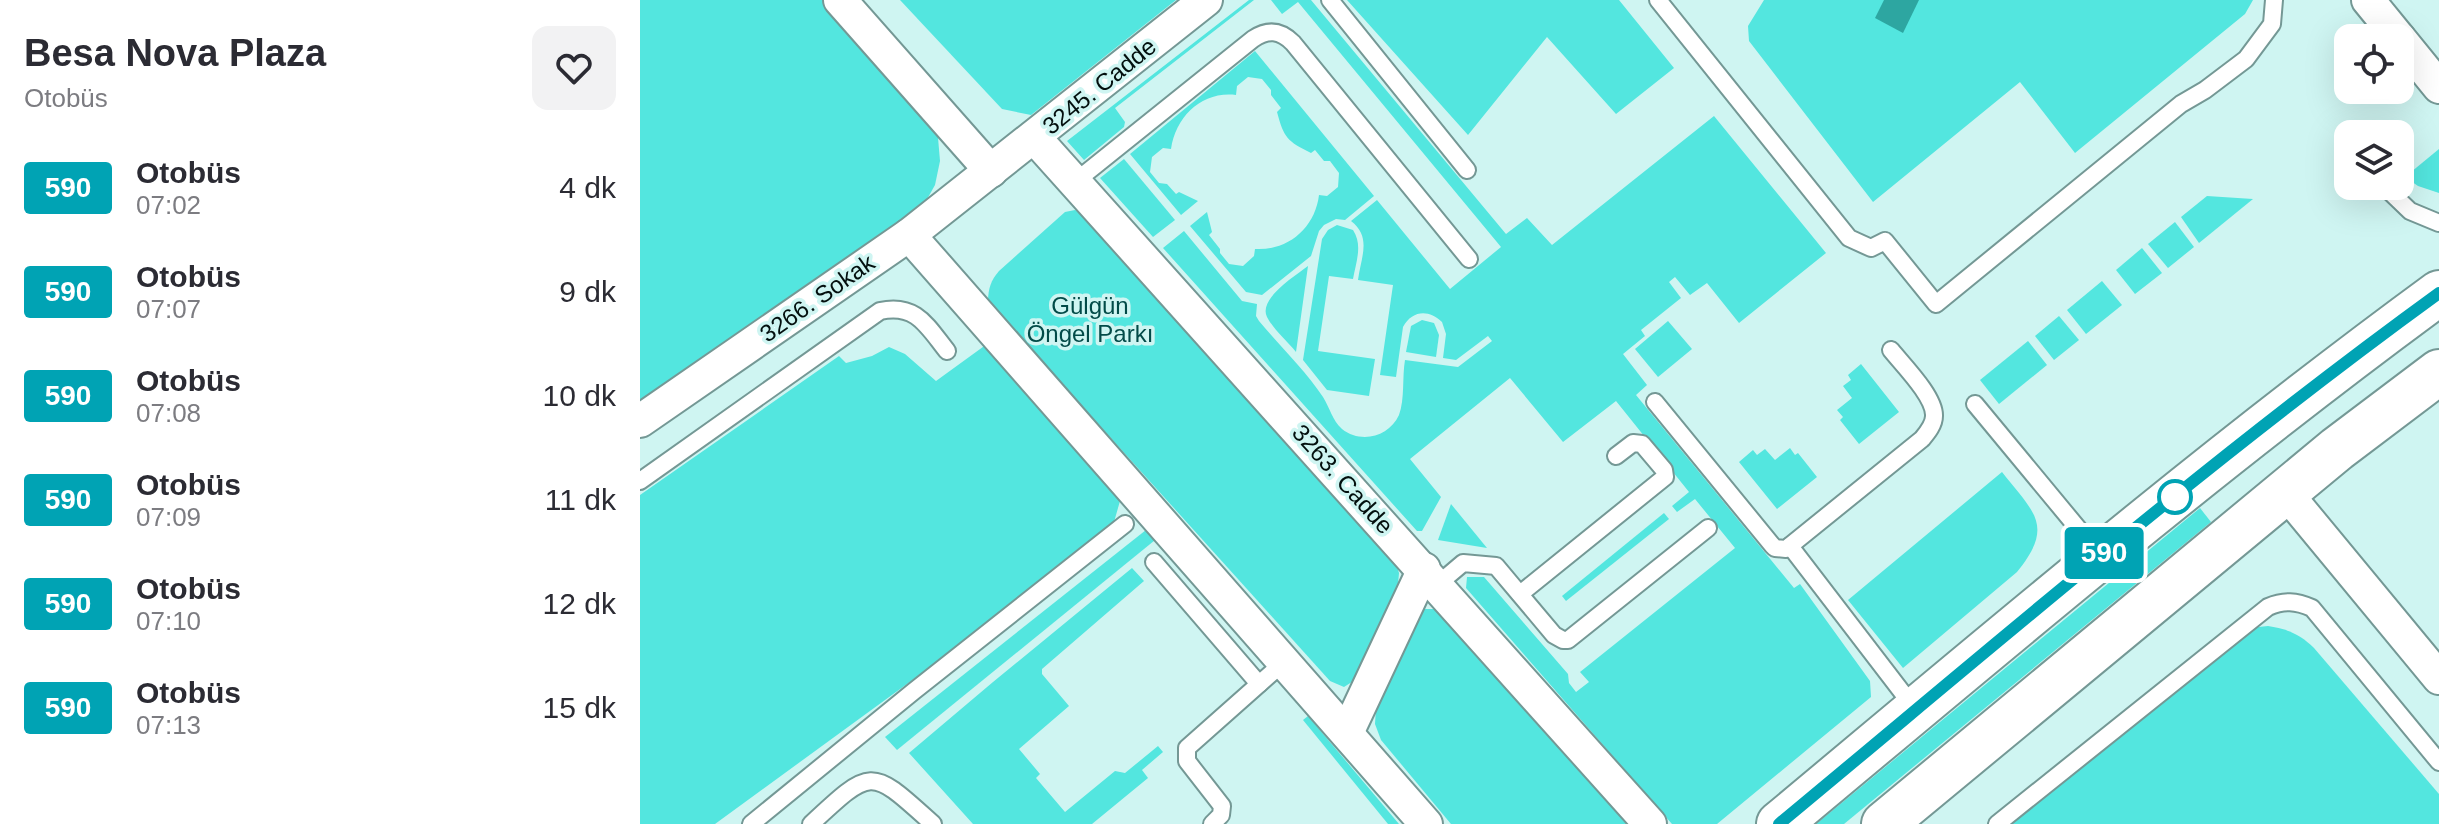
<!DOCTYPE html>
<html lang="tr">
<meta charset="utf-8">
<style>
:root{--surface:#fff;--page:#f2f2f3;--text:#2b2b33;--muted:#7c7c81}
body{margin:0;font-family:Helvetica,sans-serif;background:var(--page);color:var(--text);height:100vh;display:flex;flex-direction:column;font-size:30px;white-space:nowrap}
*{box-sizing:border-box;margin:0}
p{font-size:26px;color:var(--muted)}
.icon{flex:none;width:44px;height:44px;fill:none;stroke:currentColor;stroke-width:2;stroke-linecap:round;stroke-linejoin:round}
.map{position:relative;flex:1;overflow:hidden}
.side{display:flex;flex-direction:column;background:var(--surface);width:640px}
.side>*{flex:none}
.badge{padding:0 16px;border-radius:6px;font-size:28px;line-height:52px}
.fabs{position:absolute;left:1694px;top:24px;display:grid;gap:16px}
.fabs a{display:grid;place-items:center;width:80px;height:80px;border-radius:16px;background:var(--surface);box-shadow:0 8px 32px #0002;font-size:40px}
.map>.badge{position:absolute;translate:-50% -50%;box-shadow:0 0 0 4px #fff}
.round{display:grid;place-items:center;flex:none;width:84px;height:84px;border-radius:16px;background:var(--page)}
.overview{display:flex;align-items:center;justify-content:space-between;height:136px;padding:0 24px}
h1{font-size:38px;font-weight:700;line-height:60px}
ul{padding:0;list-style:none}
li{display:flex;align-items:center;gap:24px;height:104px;padding:0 24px}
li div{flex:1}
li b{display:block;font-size:30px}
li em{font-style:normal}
li .badge{min-width:88px;font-weight:700;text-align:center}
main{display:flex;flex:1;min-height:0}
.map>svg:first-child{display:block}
</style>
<main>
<section class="side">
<div class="overview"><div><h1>Besa Nova Plaza</h1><p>Otobüs</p></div><a class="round"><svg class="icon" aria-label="heart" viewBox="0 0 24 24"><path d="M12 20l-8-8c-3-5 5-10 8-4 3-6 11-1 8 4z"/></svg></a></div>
<ul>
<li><span class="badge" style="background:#00a3b4;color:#fff">590</span><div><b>Otobüs</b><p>07:02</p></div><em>4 dk</em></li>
<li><span class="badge" style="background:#00a3b4;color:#fff">590</span><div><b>Otobüs</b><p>07:07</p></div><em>9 dk</em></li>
<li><span class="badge" style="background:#00a3b4;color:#fff">590</span><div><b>Otobüs</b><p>07:08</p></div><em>10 dk</em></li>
<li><span class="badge" style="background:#00a3b4;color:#fff">590</span><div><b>Otobüs</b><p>07:09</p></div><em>11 dk</em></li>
<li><span class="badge" style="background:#00a3b4;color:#fff">590</span><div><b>Otobüs</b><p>07:10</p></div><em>12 dk</em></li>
<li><span class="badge" style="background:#00a3b4;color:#fff">590</span><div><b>Otobüs</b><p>07:13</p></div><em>15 dk</em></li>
</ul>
</section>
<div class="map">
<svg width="1799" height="824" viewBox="0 0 1799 824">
<rect width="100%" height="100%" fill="#cff5f2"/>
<g fill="#53e6df">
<polygon points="0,0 182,0 297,126 300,161 295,185 282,208 0,403"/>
<polygon points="260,0 536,0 391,115 362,109"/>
<polygon points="609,0 614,0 475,108 485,122 484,127 444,160 427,141"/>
<path d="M631,0H671L866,234L887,218L912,245L1074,116L1186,253L1099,323L1067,283L1050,295L1035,277L1029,282L1041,298L1001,330L1005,336L983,354L1007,385L996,395L1154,588L1160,584L1230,681L1231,697L1077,824H1032L826,588L827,577H844L928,674L929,683L936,692L949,682L940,672L1095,548L1055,499L1037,512L1032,506L1049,492L976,401L923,442L870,378L770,459L801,497L782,531H777L523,248L544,231L602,301L617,304L616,316L619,321C640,346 665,370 683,397C690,408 692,420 702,429C721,444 749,437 759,415C765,399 762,377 765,360L818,367L852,341L848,336L816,360L803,358L806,334L802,322C789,309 772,310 763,327L756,377L740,375L753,285L718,280C721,257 732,237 711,221L737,200L810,289L861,247L658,2L642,14Z"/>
<polygon points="707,0 979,0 1034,68 976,114 907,37 828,135"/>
<polygon points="1124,0 1613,0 1605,14 1435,153 1380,82 1233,202 1109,41 1108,26"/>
<path d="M615,51L734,196L705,220L696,219L684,225L679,231L671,256L622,295L606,292L550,226L567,212L572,232L569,235L580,249V253L589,264L603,266L614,256L615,249C648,251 675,228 679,195L687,196L698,187L699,173L690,161H684L675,150L671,153C647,141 644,138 637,112L641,108L631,95V90L622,79L608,77L597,86L596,95C562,91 536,116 531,149L523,148L512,157L510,172L519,183L527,184L536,194L539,192L558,201L541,215L490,154Z"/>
<polygon points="1799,149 1799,193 1778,186 1765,177"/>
<polygon points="484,159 535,220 513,237 460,178"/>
<polygon points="1567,196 1613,199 1559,243 1541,217"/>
<path d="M435,210L441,212L756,563L759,573L758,584L715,680L704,687L690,681L348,302C348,289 351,280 359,271L425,212Z"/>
<polygon points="1535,222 1554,247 1528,268 1508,244"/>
<path d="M697,225L713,230C723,245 716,262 713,279L689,276L678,351L735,359L729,396L687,390L663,360L682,239L688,230Z"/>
<polygon points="1502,248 1522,273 1495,294 1476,270"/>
<path d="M668,266L656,352C647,341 633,329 627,317C618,299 655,276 668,266Z"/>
<polygon points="1462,281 1482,305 1446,334 1427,310"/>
<polygon points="1419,316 1439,340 1414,360 1395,336"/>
<polygon points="782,320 794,323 799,335 796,357 766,352 771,326"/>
<polygon points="1028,321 1052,349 1018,377 995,349"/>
<polygon points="1388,341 1407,365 1359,404 1340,380"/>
<polygon points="347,344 482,494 470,536 75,824 0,824 0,495 199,356 206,363 232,356 249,347 265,354 296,381"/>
<polygon points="1221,364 1259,412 1219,444 1200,420 1203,417 1197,410 1212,398 1203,386 1211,380 1208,375"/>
<polygon points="1150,448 1155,455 1158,453 1177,477 1137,509 1099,462 1113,450 1117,455 1125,449 1135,460"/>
<path d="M1362,472C1394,513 1415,525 1377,572L1263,668L1208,600Z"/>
<polygon points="811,504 847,548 798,540"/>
<polygon points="1560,508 1571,522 1204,824 1176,824"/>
<polygon points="1024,513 1029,519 926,601 922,596"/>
<polygon points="511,526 520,536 257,750 245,737"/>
<polygon points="492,568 504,581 402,669 402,674 429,706 379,749 400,774 396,778 425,812 475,771 485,773 518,746 523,752 502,770 508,778 452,824 333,824 269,753 353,682"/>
<polygon points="782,609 799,609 991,824 811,824 741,740 735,724 736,708"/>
<path d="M1628,626C1647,629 1660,634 1674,648L1799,794V824H1371L1609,628Z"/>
<polygon points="668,716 759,824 748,824 663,720"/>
</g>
<polygon fill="#2da6a1" points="1244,0 1279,0 1263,33 1235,18"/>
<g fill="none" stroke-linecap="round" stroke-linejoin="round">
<g stroke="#749895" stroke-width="20">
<g id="lane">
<polyline points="690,0 827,170"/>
<polyline points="1018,0 1209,238 1231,248 1245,241 1296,304 1541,104 1565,90 1606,59 1632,24 1634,0"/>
<path d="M436,181L613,39C628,29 640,30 653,43L829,259"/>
<polyline points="1744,186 1770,211 1799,223"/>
<path d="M1015,402L1132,545L1135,548L1146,549L1282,439C1287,433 1294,425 1294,416C1295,397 1263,365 1251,350"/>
<polyline points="1335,404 1460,555"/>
<path d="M0,481L240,311C276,303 287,326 307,351"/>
<polyline points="1150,546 1275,709"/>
<polyline points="514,562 619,684"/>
<polyline points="797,585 823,563 856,566 914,635 923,640 928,640 1068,528"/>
<polyline points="880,594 1025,477 1024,470 1002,444 993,443 976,456"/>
<polyline points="111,824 274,691 485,524"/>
<path d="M171,824C233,766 231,768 293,824"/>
<polyline points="572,824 581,815 582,806 547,761 547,748 644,662"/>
<path d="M1357,824L1628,607C1644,600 1656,601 1672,608L1799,762"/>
</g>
</g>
<g stroke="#749895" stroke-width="36">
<g id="street">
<polyline points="200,0 351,171"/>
<polyline points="1728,0 1759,38"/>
<polyline points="1760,39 1799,87"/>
<polyline points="394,137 1010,824"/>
<polyline points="269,235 786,824"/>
<polyline points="0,421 269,235 566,0"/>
<polyline points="1646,493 1799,678"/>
<polyline points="707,733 784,569"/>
</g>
</g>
<g stroke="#749895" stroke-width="48">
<g id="secondary">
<path d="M1139,824C1356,643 1571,460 1799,293"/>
<polyline points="1244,824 1697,449 1799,372"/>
</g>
</g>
<use href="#lane" stroke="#fff" stroke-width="16"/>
<use href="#street" stroke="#fff" stroke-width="32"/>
<use href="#secondary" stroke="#fff" stroke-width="44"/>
</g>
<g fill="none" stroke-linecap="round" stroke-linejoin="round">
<g stroke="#fff" stroke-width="18">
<path id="line" d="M1139,824C1356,644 1570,459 1799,293"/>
</g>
<use href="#line" stroke="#00a3b4" stroke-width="12"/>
</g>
<circle fill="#fff" stroke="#00a3b4" stroke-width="4" cx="1535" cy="497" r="16"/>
<g text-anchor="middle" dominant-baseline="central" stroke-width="7" stroke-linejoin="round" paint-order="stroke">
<g font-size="24" fill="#030f0e" stroke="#cff5f2">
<text transform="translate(459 86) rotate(-39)">3245. Cadde</text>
<text transform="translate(177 298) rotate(-35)">3266. Sokak</text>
<text transform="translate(703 479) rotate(48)">3263. Cadde</text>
</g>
<g font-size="24" fill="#024b48" stroke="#cff5f2">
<text x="450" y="305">Gülgün<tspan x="450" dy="28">Öngel Parkı</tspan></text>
</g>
</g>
</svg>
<div class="fabs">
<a><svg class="icon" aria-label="locate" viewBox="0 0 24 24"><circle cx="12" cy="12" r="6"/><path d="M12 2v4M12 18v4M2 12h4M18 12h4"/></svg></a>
<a><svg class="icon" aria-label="layers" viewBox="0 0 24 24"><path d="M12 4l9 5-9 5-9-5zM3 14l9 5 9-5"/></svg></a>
</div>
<b class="badge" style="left:1464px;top:553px;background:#00a3b4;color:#fff">590</b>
</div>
</main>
